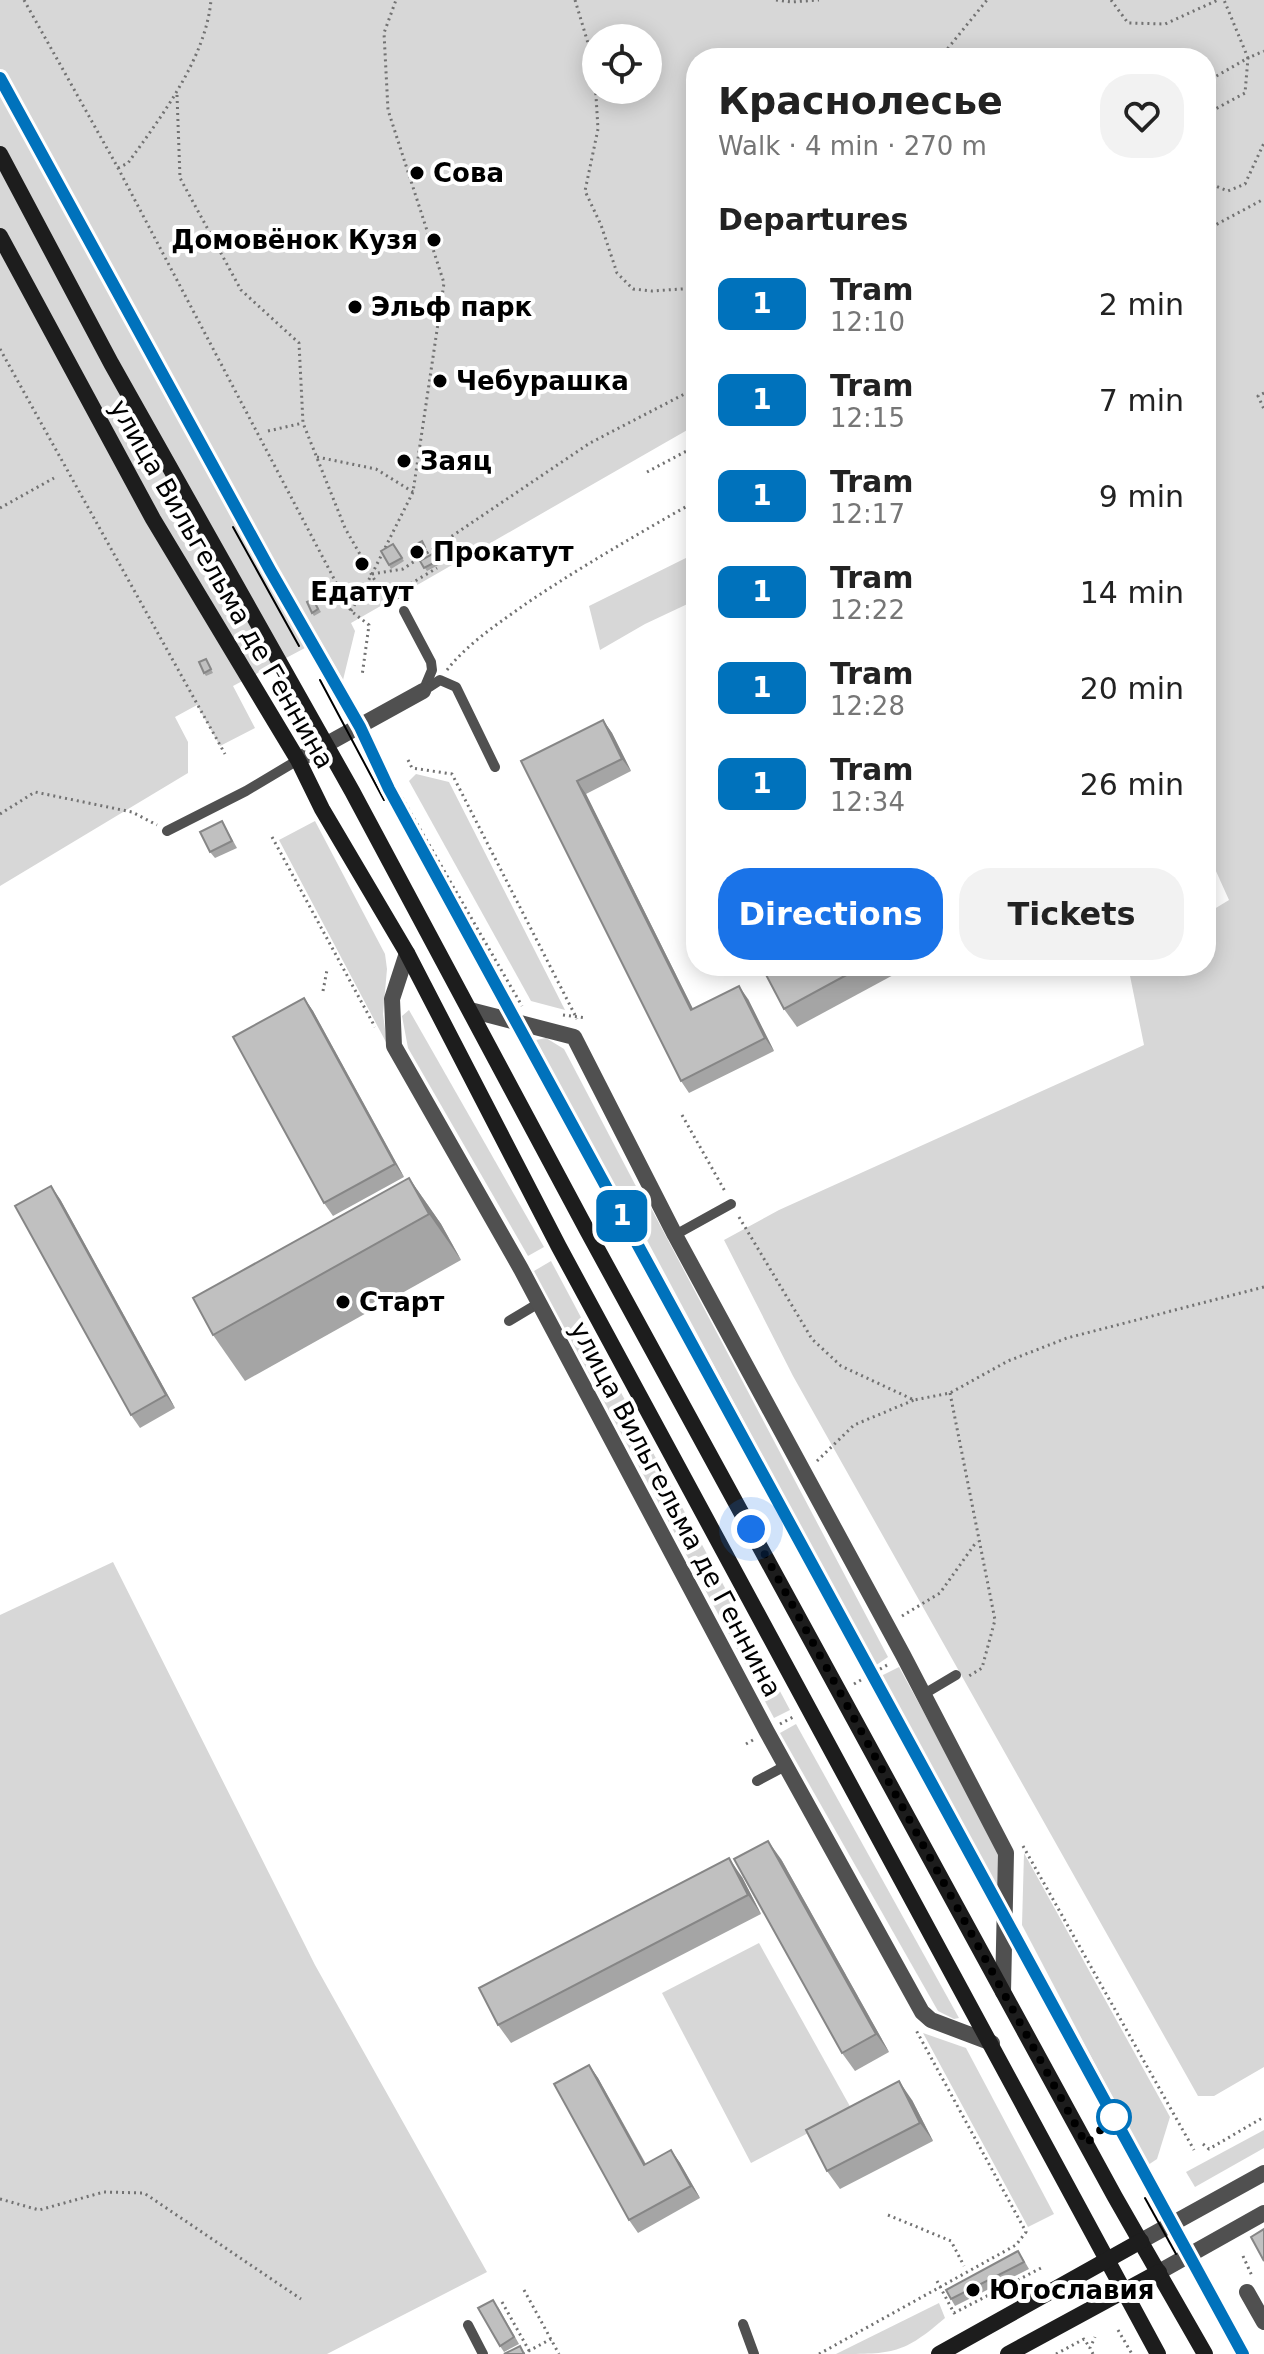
<!DOCTYPE html>
<meta charset="utf-8">
<style>
:root{--surface:#fff;--page:#f2f2f2;--text:#222;--muted:#767676;--accent:#1a73e8}
body{margin:0;font-family:"DejaVu Sans",sans-serif;background:var(--page);color:var(--text);height:100vh;display:flex;flex-direction:column;font-size:30px;white-space:nowrap}
*{box-sizing:border-box;margin:0}
p{font-size:26px;color:var(--muted)}
.icon{flex:none;width:44px;height:44px;fill:none;stroke:currentColor;stroke-width:2;stroke-linecap:round;stroke-linejoin:round}
.map{position:relative;flex:1;overflow:hidden}
.panel{position:absolute;left:686px;top:48px;width:530px;height:928px;display:flex;flex-direction:column;background:var(--surface);border-radius:32px;box-shadow:0 4px 20px #0003}
.panel>*{flex:none}
.badge{padding:0 16px;border-radius:12px;font-size:28px;line-height:52px}
.tools{position:absolute;left:582px;top:24px;display:grid;gap:16px}
.tools a{display:grid;place-items:center;width:80px;height:80px;border-radius:50%;background:var(--surface);box-shadow:0 4px 20px #0003;font-size:40px}
.you{position:absolute;width:40px;height:40px;margin:-20px;border:6px solid #fff;border-radius:50%;background:#1a73e8;box-shadow:0 0 0 12px #1a73e833}
.map>.badge{position:absolute;translate:-50% -50%;box-shadow:0 0 0 4px #fff}
h2{padding:0 32px;font-size:30px;line-height:72px}
.round{display:grid;place-items:center;flex:none;width:84px;height:84px;border-radius:32px;background:var(--page)}
.summary{display:flex;align-items:center;justify-content:space-between;height:136px;padding:0 32px}
h1{font-size:38px;font-weight:600;line-height:60px}
.action{display:flex;gap:16px;margin-top:auto;padding:16px 32px}
.action a{flex:1;height:92px;border-radius:32px;background:var(--accent);color:#fff;font-size:32px;font-weight:600;line-height:92px;text-align:center}
.action a+a{background:var(--page);color:var(--text)}
ul{padding:0;list-style:none}
li{display:flex;align-items:center;gap:24px;height:96px;padding:0 32px}
li div{flex:1}
li b{display:block;font-size:30px}
li em{font-style:normal}
li .badge{min-width:88px;font-weight:700;text-align:center}
.map>svg:first-child{display:block}
</style>
<div class="map">
<svg width="1264" height="2354" viewBox="0 0 1264 2354">
<rect width="100%" height="100%" fill="#fff"/>
<g fill="#d7d7d7" fill-rule="evenodd">
<path d="M0,0H1264V2067L1214,2096H1198L793,1376L724,1240L779,1210L1144,1045L1128,966H1206V914L1229,900L1206,849V58H696V425L351,623L355,631L343,680L320,640L233,686L255,728L220,746L197,705L175,717L188,742V773L0,886ZM596,38H648V90H596Z"/>
<polygon points="696,553 696,600 645,624 600,650 589,606"/>
<polygon points="416,774 449,782 565,1010 531,1001 409,781"/>
<polygon points="315,821 385,954 387,969 383,1014 387,1044 279,840"/>
<polygon points="409,1010 544,1247 528,1256 408,1048 402,1016"/>
<polygon points="546,1038 564,1049 639,1192 622,1203 536,1040"/>
<polygon points="650,1206 888,1657 875,1666 634,1216"/>
<polygon points="551,1261 790,1710 774,1718 534,1271"/>
<polygon points="113,1562 315,1965 487,2272 327,2354 0,2354 0,1615"/>
<polygon points="899,1667 998,1848 999,1892 881,1676"/>
<polygon points="796,1724 959,2018 954,2019 938,2011 780,1733"/>
<polygon points="1024,1853 1170,2117 1157,2159 1148,2165 1022,1925"/>
<polygon points="759,1943 852,2110 751,2163 662,1993"/>
<polygon points="923,2033 966,2048 1054,2214 1028,2227"/>
<polygon points="1264,2130 1264,2148 1195,2187 1186,2172"/>
<path d="M939,2303L945,2318C903,2354 894,2354 836,2354Z"/>
</g>
<g fill="none" stroke-linecap="round" stroke-linejoin="round">
<g stroke="#727272" stroke-width="3" stroke-dasharray="2 4" stroke-linecap="butt">
<polyline points="24,0 118,168 351,611 369,625 362,676"/>
<polyline points="575,0 594,63 598,129 585,191 601,225 617,273 633,289 652,291 696,288"/>
<polyline points="776,0 791,2 819,0"/>
<polyline points="1111,0 1128,23 1165,24 1218,0"/>
<polyline points="940,58 987,0"/>
<polyline points="1206,82 1248,58 1224,0"/>
<polyline points="177,95 180,178 241,290 299,343 303,423 345,528 382,593 395,593 398,599"/>
<polyline points="1206,114 1245,93 1248,58 1264,51"/>
<path d="M118,168L128,163C161,117 206,58 211,0"/>
<polyline points="1206,182 1228,191 1245,184 1264,143"/>
<polyline points="1206,230 1264,199"/>
<polyline points="0,349 225,754"/>
<polyline points="1264,393 1258,396 1264,409"/>
<polyline points="268,431 303,423"/>
<polyline points="317,457 376,469 413,492"/>
<polyline points="647,472 696,446"/>
<polyline points="0,508 54,478"/>
<polyline points="372,574 403,569 590,443 696,388"/>
<polyline points="395,593 437,568"/>
<polyline points="351,611 372,574 413,492 444,283 388,110 384,33 396,0"/>
<path d="M447,670C468,643 499,623 527,603C582,566 638,534 696,501"/>
<polyline points="408,760 412,768 452,774 577,1019"/>
<polyline points="390,777 522,1006"/>
<polyline points="0,814 35,792 132,812 157,825"/>
<polyline points="272,837 375,1027"/>
<polyline points="323,991 327,970"/>
<polyline points="563,1015 586,1018"/>
<polyline points="682,1115 726,1193"/>
<polyline points="739,1217 812,1339 841,1366 914,1400 950,1393 1008,1361 1067,1338 1264,1287"/>
<polyline points="602,1224 641,1202"/>
<polyline points="950,1393 995,1620 982,1668 969,1676"/>
<polyline points="817,1461 854,1425 914,1400"/>
<polyline points="902,1616 940,1593 977,1541"/>
<polyline points="854,1684 889,1664"/>
<polyline points="780,1724 795,1716"/>
<polyline points="746,1744 753,1740"/>
<polyline points="1023,1846 1194,2150"/>
<polyline points="1203,2144 1209,2149 1264,2117"/>
<polyline points="0,2199 39,2210 104,2192 144,2193 301,2299"/>
<polyline points="888,2215 951,2241 964,2266"/>
<polyline points="1243,2256 1252,2276"/>
<polyline points="937,2281 954,2313 1043,2267"/>
<polyline points="524,2290 559,2354"/>
<polyline points="502,2302 531,2354"/>
<polyline points="1118,2330 1132,2354"/>
<polyline points="523,2354 551,2339"/>
<polyline points="819,2354 1016,2245 1026,2232 916,2030"/>
<polyline points="1056,2354 1084,2339 1090,2348"/>
<polyline points="1093,2354 1090,2348 1095,2337"/>
</g>
<g stroke="#505050" stroke-width="10">
<polyline points="404,611 431,662 432,670 424,689"/>
<polyline points="423,691 440,680 456,687 495,767"/>
<polyline points="167,831 246,791 298,760"/>
<polyline points="675,1235 731,1204"/>
<polyline points="509,1321 539,1303"/>
<polyline points="924,1694 956,1675"/>
<polyline points="757,1781 787,1765"/>
<polyline points="743,2324 754,2354"/>
<polyline points="468,2325 483,2354"/>
</g>
<g stroke="#505050" stroke-width="16">
<polyline points="298,760 423,691"/>
<polyline points="407,953 392,999 394,1046 521,1269 767,1732 922,2012 931,2020 992,2043"/>
<polyline points="470,1010 574,1037 675,1235 903,1655 1006,1853 1003,1992"/>
<polyline points="1247,2292 1264,2322"/>
</g>
<g stroke="#505050" stroke-width="16">
<polyline points="1141,2241 1264,2173"/>
<polyline points="1159,2272 1264,2213"/>
</g>
<g stroke="#1d1d1d" stroke-width="16">
<polyline points="0,154 111,363 352,791 588,1232 1115,2197 1205,2354"/>
<polyline points="0,236 153,519 298,760 322,809 407,953 559,1247 1158,2354"/>
<polyline points="939,2354 1141,2241"/>
<polyline points="1008,2354 1159,2272"/>
</g>
<g stroke="#000" stroke-width="2">
<polyline points="0,78 270,570 360,727 389,789 1243,2354"/>
<polyline points="233,527 299,646"/>
<polyline points="320,680 384,800"/>
<polyline points="1145,2198 1176,2254"/>
</g>
</g>
<g fill="#a5a5a5">
<polygon points="393,544 404,561 391,569 381,551"/>
<polygon points="424,545 427,550 416,556 411,547"/>
<polygon points="447,546 454,557 427,571 420,561"/>
<polygon points="313,599 321,612 314,616 312,613"/>
<polygon points="206,659 213,673 206,676 204,673"/>
<polygon points="603,720 612,733 631,771 586,794 693,1009 748,999 774,1051 689,1093 681,1081 521,761"/>
<polygon points="222,821 237,848 215,858 210,852"/>
<polygon points="774,966 910,966 797,1027 784,1009"/>
<polygon points="304,998 313,1011 404,1177 333,1216 324,1203"/>
<polygon points="409,1178 441,1224 461,1260 245,1381 213,1335"/>
<polygon points="60,1199 175,1408 140,1428 131,1415"/>
<polygon points="781,1859 889,2052 855,2071 842,2053"/>
<polygon points="742,1877 761,1914 511,2043 498,2025"/>
<polygon points="589,2065 598,2078 646,2164 671,2150 680,2163 700,2198 638,2233 629,2220"/>
<polygon points="912,2100 933,2141 840,2189 827,2171"/>
<polygon points="1022,2257 1029,2269 955,2306 951,2299"/>
<polygon points="498,2307 519,2344 504,2352 500,2346"/>
</g>
<g fill="#868686">
<polygon points="603,720 612,733 631,771 622,759"/>
<polygon points="577,781 586,794 700,1023 691,1010"/>
<polygon points="739,986 748,999 774,1051 765,1038"/>
<polygon points="304,998 313,1011 404,1177 395,1164"/>
<polygon points="409,1178 441,1224 461,1260 429,1214"/>
<polygon points="51,1186 60,1199 175,1408 166,1395"/>
<polygon points="768,1841 781,1859 889,2052 876,2034"/>
<polygon points="729,1858 742,1877 761,1914 748,1895"/>
<polygon points="589,2065 598,2078 653,2178 644,2165"/>
<polygon points="899,2081 912,2100 933,2141 920,2123"/>
<polygon points="671,2150 680,2163 700,2198 691,2186"/>
</g>
<g fill="#c0c0c0" stroke="#868686" stroke-width="2">
<polygon points="422,541 425,547 414,553 411,547"/>
<polygon points="393,544 402,558 389,565 381,551"/>
<polygon points="447,546 451,554 424,568 420,561"/>
<polygon points="313,599 318,609 312,613 307,602"/>
<polygon points="206,659 211,669 204,673 199,662"/>
<polygon points="603,720 622,759 577,781 691,1010 739,986 765,1038 681,1081 521,761"/>
<polygon points="222,821 232,841 210,852 200,832"/>
<polygon points="774,966 863,966 784,1009 764,971"/>
<polygon points="304,998 395,1164 324,1203 233,1037"/>
<polygon points="409,1178 429,1214 213,1335 193,1298"/>
<polygon points="51,1186 166,1395 131,1415 15,1206"/>
<polygon points="768,1841 876,2034 842,2053 734,1859"/>
<polygon points="729,1858 748,1895 498,2025 479,1988"/>
<polygon points="589,2065 644,2165 671,2150 691,2186 629,2220 554,2084"/>
<polygon points="899,2081 920,2123 827,2171 806,2130"/>
<polygon points="1264,2229 1264,2261 1251,2237"/>
<polygon points="1018,2251 1024,2262 951,2299 946,2290"/>
<polygon points="493,2300 514,2337 500,2346 478,2308"/>
<polygon points="520,2346 524,2354 504,2354"/>
</g>
<g fill="none" stroke-linecap="round" stroke-linejoin="round">
<g stroke="#fff" stroke-width="18">
<polyline id="line" points="0,78 270,570 360,727 389,789 1243,2354"/>
</g>
<use href="#line" stroke="#0072bc" stroke-width="12"/>
<polyline stroke="#000" stroke-width="8" stroke-dasharray="0 14.4" points="751,1529 1086,2144 1114,2117"/>
</g>
<g fill="#000" stroke="#fff" stroke-width="3">
<circle cx="417" cy="173" r="8"/>
<circle cx="434" cy="240" r="8"/>
<circle cx="355" cy="307" r="8"/>
<circle cx="440" cy="381" r="8"/>
<circle cx="404" cy="461" r="8"/>
<circle cx="417" cy="552" r="8"/>
<circle cx="362" cy="564" r="8"/>
<circle cx="343" cy="1302" r="8"/>
<circle cx="973" cy="2290" r="8"/>
</g>
<circle fill="#fff" stroke="#0072bc" stroke-width="4" cx="1114" cy="2117" r="16"/>
<g text-anchor="middle" dominant-baseline="central" stroke-width="8" stroke-linejoin="round" paint-order="stroke">
<g font-size="26" font-weight="bold" fill="#000" stroke="#fff" text-anchor="start">
<text x="433" y="173">Сова</text>
<text x="418" y="240" text-anchor="end">Домовёнок Кузя</text>
<text x="371" y="307">Эльф парк</text>
<text x="456" y="381">Чебурашка</text>
<text x="420" y="461">Заяц</text>
<text x="433" y="552">Прокатут</text>
<text x="362" y="592" text-anchor="middle">Едатут</text>
<text x="359" y="1302">Старт</text>
<text x="989" y="2290">Югославия</text>
</g>
<g font-size="26" fill="#000" stroke="#fff">
<text transform="translate(222 584) rotate(60)">улица Вильгельма де Геннина</text>
<text transform="translate(676 1509) rotate(62)">улица Вильгельма де Геннина</text>
</g>
</g>
</svg>
<div class="tools">
<a><svg class="icon" aria-label="locate" viewBox="0 0 24 24"><circle cx="12" cy="12" r="6"/><path d="M12 2v4M12 18v4M2 12h4M18 12h4"/></svg></a>
</div>
<div class="you" style="left:751px;top:1529px"></div>
<b class="badge" style="left:622px;top:1216px;background:#0072bc;color:#fff">1</b>
<section class="panel">
<div class="summary"><div><h1>Краснолесье</h1><p>Walk · 4 min · 270 m</p></div><a class="round"><svg class="icon" aria-label="heart" viewBox="0 0 24 24"><path d="M12 20l-8-8c-3-5 5-10 8-4 3-6 11-1 8 4z"/></svg></a></div>
<h2>Departures</h2>
<ul>
<li><span class="badge" style="background:#0072bc;color:#fff">1</span><div><b>Tram</b><p>12:10</p></div><em>2 min</em></li>
<li><span class="badge" style="background:#0072bc;color:#fff">1</span><div><b>Tram</b><p>12:15</p></div><em>7 min</em></li>
<li><span class="badge" style="background:#0072bc;color:#fff">1</span><div><b>Tram</b><p>12:17</p></div><em>9 min</em></li>
<li><span class="badge" style="background:#0072bc;color:#fff">1</span><div><b>Tram</b><p>12:22</p></div><em>14 min</em></li>
<li><span class="badge" style="background:#0072bc;color:#fff">1</span><div><b>Tram</b><p>12:28</p></div><em>20 min</em></li>
<li><span class="badge" style="background:#0072bc;color:#fff">1</span><div><b>Tram</b><p>12:34</p></div><em>26 min</em></li>
</ul>
<div class="action"><a>Directions</a><a>Tickets</a></div>
</section>
</div>
